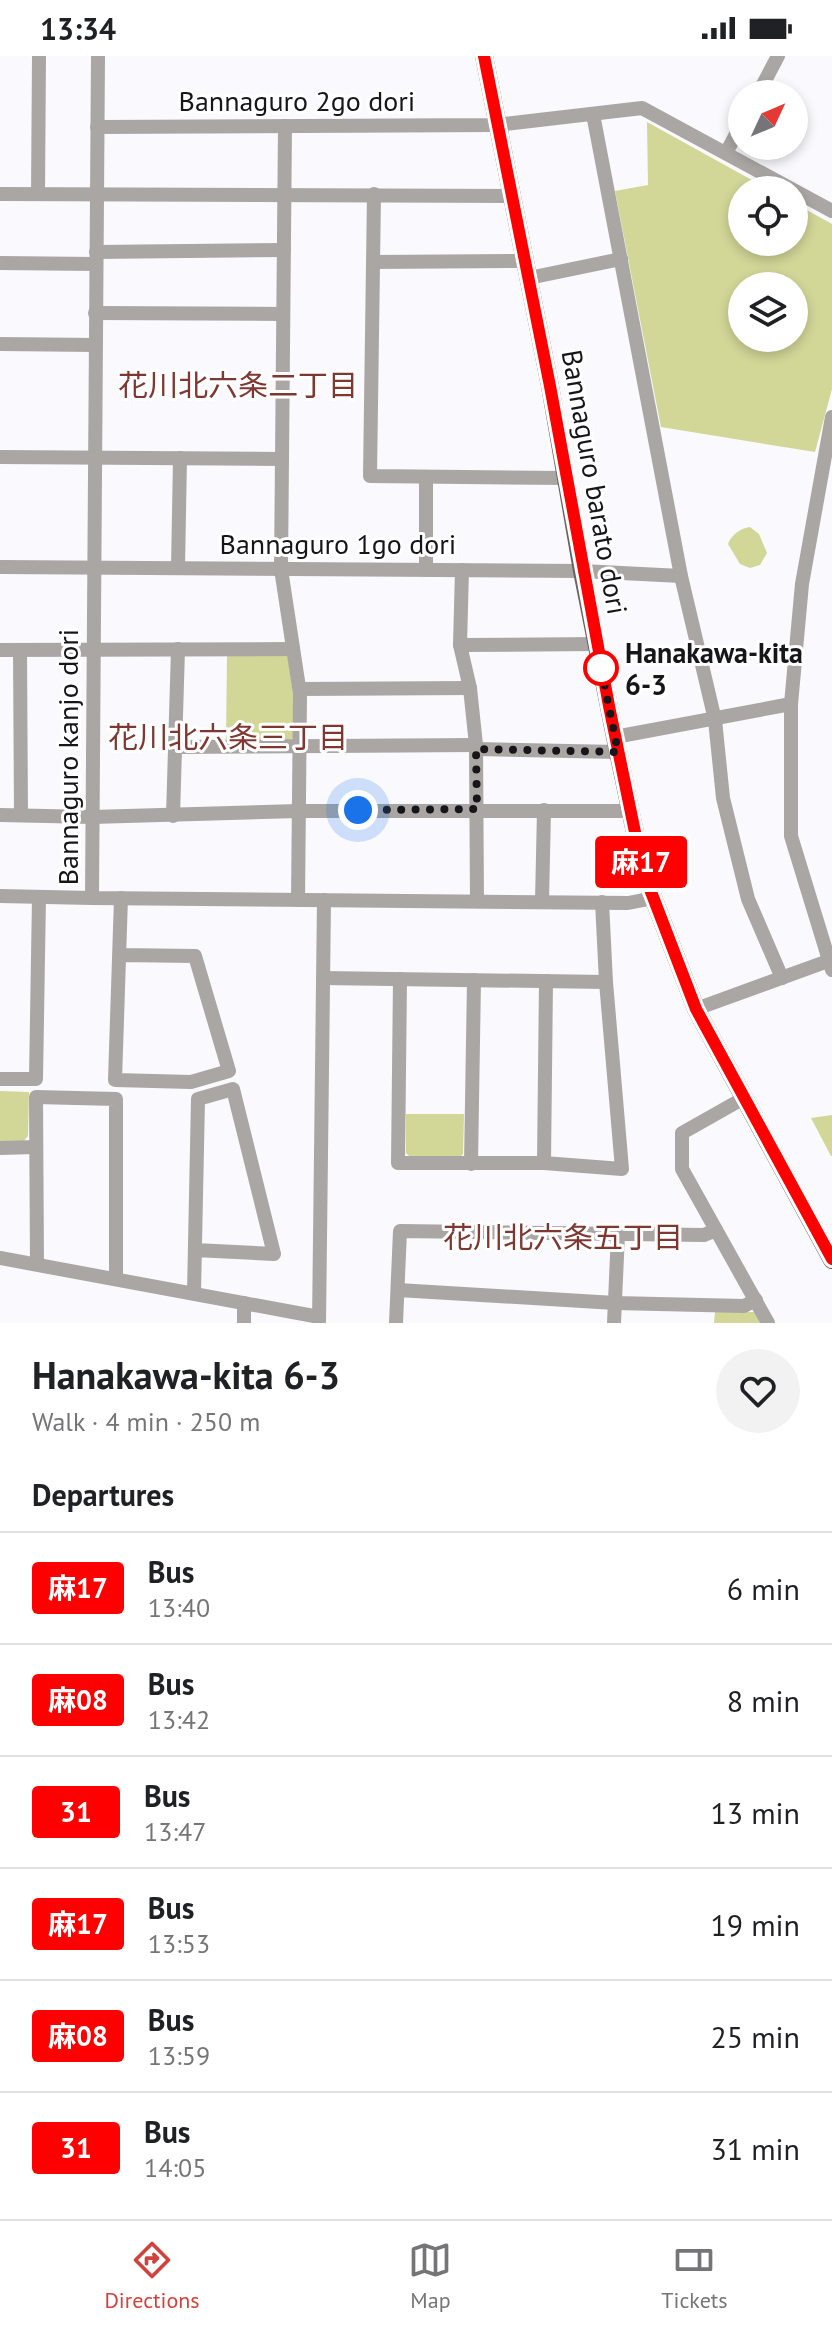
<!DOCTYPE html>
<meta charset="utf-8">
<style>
:root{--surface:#fff;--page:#f2f2f2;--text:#202124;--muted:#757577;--line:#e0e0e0;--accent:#d1423d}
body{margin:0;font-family:"PT Sans","Noto Sans JP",sans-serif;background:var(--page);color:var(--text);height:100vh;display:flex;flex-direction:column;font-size:30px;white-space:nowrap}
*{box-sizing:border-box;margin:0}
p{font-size:26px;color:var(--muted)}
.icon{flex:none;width:44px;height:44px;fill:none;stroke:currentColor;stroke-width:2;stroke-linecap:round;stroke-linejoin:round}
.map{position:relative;height:1267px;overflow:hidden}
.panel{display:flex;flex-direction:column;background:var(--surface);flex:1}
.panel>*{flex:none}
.badge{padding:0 16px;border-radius:6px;font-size:28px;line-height:52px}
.needle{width:52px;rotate:46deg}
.tools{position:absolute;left:728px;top:24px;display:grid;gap:16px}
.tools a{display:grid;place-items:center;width:80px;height:80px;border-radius:50%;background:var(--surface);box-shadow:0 4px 12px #0003;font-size:40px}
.you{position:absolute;width:40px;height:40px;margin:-20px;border:6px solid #fff;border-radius:50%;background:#1a73e8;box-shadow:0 0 0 12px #1a73e833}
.map>.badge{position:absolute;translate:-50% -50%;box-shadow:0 0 0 4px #fff}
h2{padding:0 32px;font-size:30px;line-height:72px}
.round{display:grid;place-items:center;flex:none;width:84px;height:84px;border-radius:42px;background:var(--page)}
.summary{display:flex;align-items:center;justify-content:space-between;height:136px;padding:0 32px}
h1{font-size:38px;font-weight:800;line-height:60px}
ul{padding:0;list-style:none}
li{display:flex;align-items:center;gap:24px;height:112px;padding:0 32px;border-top:2px solid var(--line)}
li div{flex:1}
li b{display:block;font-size:30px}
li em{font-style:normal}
li .badge{min-width:88px;font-weight:700;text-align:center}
.status{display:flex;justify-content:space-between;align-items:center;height:56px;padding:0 40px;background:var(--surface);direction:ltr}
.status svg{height:22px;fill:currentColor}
.tab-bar{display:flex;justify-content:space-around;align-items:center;height:112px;border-top:2px solid var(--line);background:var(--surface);font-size:22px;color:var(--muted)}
.tab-bar a{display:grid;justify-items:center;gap:4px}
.tab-bar .active{color:var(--accent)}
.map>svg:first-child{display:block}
</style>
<div class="status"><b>13:34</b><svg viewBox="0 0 49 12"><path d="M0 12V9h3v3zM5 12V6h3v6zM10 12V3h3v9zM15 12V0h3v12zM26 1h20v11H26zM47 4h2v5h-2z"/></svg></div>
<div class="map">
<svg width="832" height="1267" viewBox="0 0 832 1267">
<rect width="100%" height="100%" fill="#f9f9fe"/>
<g fill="#d2d697" fill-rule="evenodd">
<path d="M647,66L770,134H742V186H794V147L832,168V333L815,396L661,371L615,135L648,129ZM742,230H794V282H742Z"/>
<path d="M750,471L759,478L767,497L760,509L750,512L740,508L728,488C731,479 741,472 750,471Z"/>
<polygon points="284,597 288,601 293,638 294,681 291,684 226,685 227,598"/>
<polygon points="0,1035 29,1036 28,1080 23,1086 0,1085"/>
<polygon points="406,1058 464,1058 463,1098 460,1101 409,1100 406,1097"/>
<polygon points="832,1059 832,1100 831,1100 811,1062"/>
<polygon points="715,1256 754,1256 760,1267 714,1267"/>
</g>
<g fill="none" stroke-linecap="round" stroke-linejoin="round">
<g stroke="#aaa6a3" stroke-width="14">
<polyline points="98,0 92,842 628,847 654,842"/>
<polyline points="758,38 778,0"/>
<polyline points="593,58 681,520 715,664 723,742 748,843 782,922"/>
<polyline points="285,70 281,513 300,638 298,844"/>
<polyline points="97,71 496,69 642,52 832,155"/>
<polyline points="726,97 742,67"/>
<polyline points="0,138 512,140"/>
<polyline points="38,138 39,0"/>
<polyline points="374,138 370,420 566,422"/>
<polyline points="96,196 284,194"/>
<polyline points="373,206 525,205"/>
<polyline points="0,207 96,208"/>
<polyline points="529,222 621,203"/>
<polyline points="95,257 283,258"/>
<polyline points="0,288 95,289"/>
<polyline points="832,361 802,528 791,648 791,780 832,914"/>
<polyline points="0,401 282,403"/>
<polyline points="426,421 426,514"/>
<polyline points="0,511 582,515 681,520"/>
<polyline points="178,512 180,402"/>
<polyline points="462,514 460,589 470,632 476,689 477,845"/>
<polyline points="460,589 597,588"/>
<polyline points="0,594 293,593"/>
<polyline points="20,594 21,759"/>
<polyline points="300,633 470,632"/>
<polyline points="615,681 791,648"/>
<polyline points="175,691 476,689"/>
<polyline points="476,693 618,696"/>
<polyline points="0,759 92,761 299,755 631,755"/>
<polyline points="173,760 178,593"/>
<polyline points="0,840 92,842"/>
<polyline points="542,846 544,754"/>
<polyline points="119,899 195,900 229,1015 191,1026 115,1024 121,842"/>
<polyline points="323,922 606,926"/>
<polyline points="400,923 398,1107 544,1107 622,1113 606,926 602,846"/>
<polyline points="696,953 828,905"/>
<polyline points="0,1023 36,1023 39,841"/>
<polyline points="744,1042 682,1077 682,1113 768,1267"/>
<polyline points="0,1092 36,1091"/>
<polyline points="544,1107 546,925"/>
<polyline points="471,1108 474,924"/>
<polyline points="0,1202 319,1261"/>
<polyline points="37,1208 36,1041 116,1043 116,1223"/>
<polyline points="398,1234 615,1247 744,1250 756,1244"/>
<polyline points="194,1237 198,1043 233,1033 274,1198 195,1194"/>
<polyline points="244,1267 244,1247"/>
<polyline points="319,1267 324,844"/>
<polyline points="396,1267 400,1175 704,1179 716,1174"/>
<polyline points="614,1267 618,1178"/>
</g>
<polyline stroke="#68625c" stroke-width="18" points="484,0 550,330 582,515 615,681 643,815 696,953 832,1204"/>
</g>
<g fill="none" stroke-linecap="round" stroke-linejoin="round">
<g stroke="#fff" stroke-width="18">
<polyline id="line" points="484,0 550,330 609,650 643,815 696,953 832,1203"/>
</g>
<use href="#line" stroke="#f00" stroke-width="12"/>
<polyline stroke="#16161a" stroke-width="8" stroke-dasharray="0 14.4" points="358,754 477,753 476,693 618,696 601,612"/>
</g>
<circle fill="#fff" stroke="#f00" stroke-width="4" cx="601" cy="612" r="16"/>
<g text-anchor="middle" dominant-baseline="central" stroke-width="6" stroke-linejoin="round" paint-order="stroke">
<g font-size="28" fill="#16161a" stroke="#fff">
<text x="297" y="44">Bannaguro 2go dori</text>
<text transform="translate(595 426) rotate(80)">Bannaguro barato dori</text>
<text x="338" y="487">Bannaguro 1go dori</text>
<text transform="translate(67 701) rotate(-90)">Bannaguro kanjo dori</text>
</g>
<g font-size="28" font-weight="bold" fill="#16161a" stroke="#fff" text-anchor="start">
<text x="625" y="596">Hanakawa-kita<tspan x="625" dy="32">6-3</tspan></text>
</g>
<g font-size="30" fill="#7e3731" stroke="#fff">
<text x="238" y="328">花川北六条二丁目</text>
<text x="228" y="680">花川北六条三丁目</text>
<text x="563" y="1180">花川北六条五丁目</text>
</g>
</g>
</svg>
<div class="tools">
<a><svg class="needle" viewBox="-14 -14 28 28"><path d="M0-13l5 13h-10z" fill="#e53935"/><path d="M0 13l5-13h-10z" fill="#757577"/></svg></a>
<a><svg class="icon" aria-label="locate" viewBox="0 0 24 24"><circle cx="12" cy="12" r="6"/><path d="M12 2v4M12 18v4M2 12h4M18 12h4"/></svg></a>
<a><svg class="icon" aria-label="layers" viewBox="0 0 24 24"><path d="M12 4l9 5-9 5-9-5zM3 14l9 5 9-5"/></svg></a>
</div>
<div class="you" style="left:358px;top:754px"></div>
<b class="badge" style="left:641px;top:806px;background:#f00;color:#fff">麻17</b>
</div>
<section class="panel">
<div class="summary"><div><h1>Hanakawa-kita 6-3</h1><p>Walk · 4 min · 250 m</p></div><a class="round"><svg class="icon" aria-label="heart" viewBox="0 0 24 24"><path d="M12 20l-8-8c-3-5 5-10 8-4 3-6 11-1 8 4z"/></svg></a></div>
<h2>Departures</h2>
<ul>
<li><span class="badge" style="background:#f00;color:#fff">麻17</span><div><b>Bus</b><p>13:40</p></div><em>6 min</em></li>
<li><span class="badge" style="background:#f00;color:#fff">麻08</span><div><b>Bus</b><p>13:42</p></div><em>8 min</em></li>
<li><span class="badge" style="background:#f00;color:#fff">31</span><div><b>Bus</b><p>13:47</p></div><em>13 min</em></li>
<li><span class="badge" style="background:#f00;color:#fff">麻17</span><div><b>Bus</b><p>13:53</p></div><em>19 min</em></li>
<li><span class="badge" style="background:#f00;color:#fff">麻08</span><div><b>Bus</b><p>13:59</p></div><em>25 min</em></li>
<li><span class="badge" style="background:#f00;color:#fff">31</span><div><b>Bus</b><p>14:05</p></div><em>31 min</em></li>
</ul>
</section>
<nav class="tab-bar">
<a class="active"><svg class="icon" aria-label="directions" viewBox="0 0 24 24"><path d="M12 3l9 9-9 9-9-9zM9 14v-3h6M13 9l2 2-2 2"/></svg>Directions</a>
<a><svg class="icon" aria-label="map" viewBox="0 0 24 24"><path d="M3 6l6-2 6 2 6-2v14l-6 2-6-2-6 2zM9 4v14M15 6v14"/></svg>Map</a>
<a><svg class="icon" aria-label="tickets" viewBox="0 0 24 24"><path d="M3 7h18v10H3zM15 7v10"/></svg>Tickets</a>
</nav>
